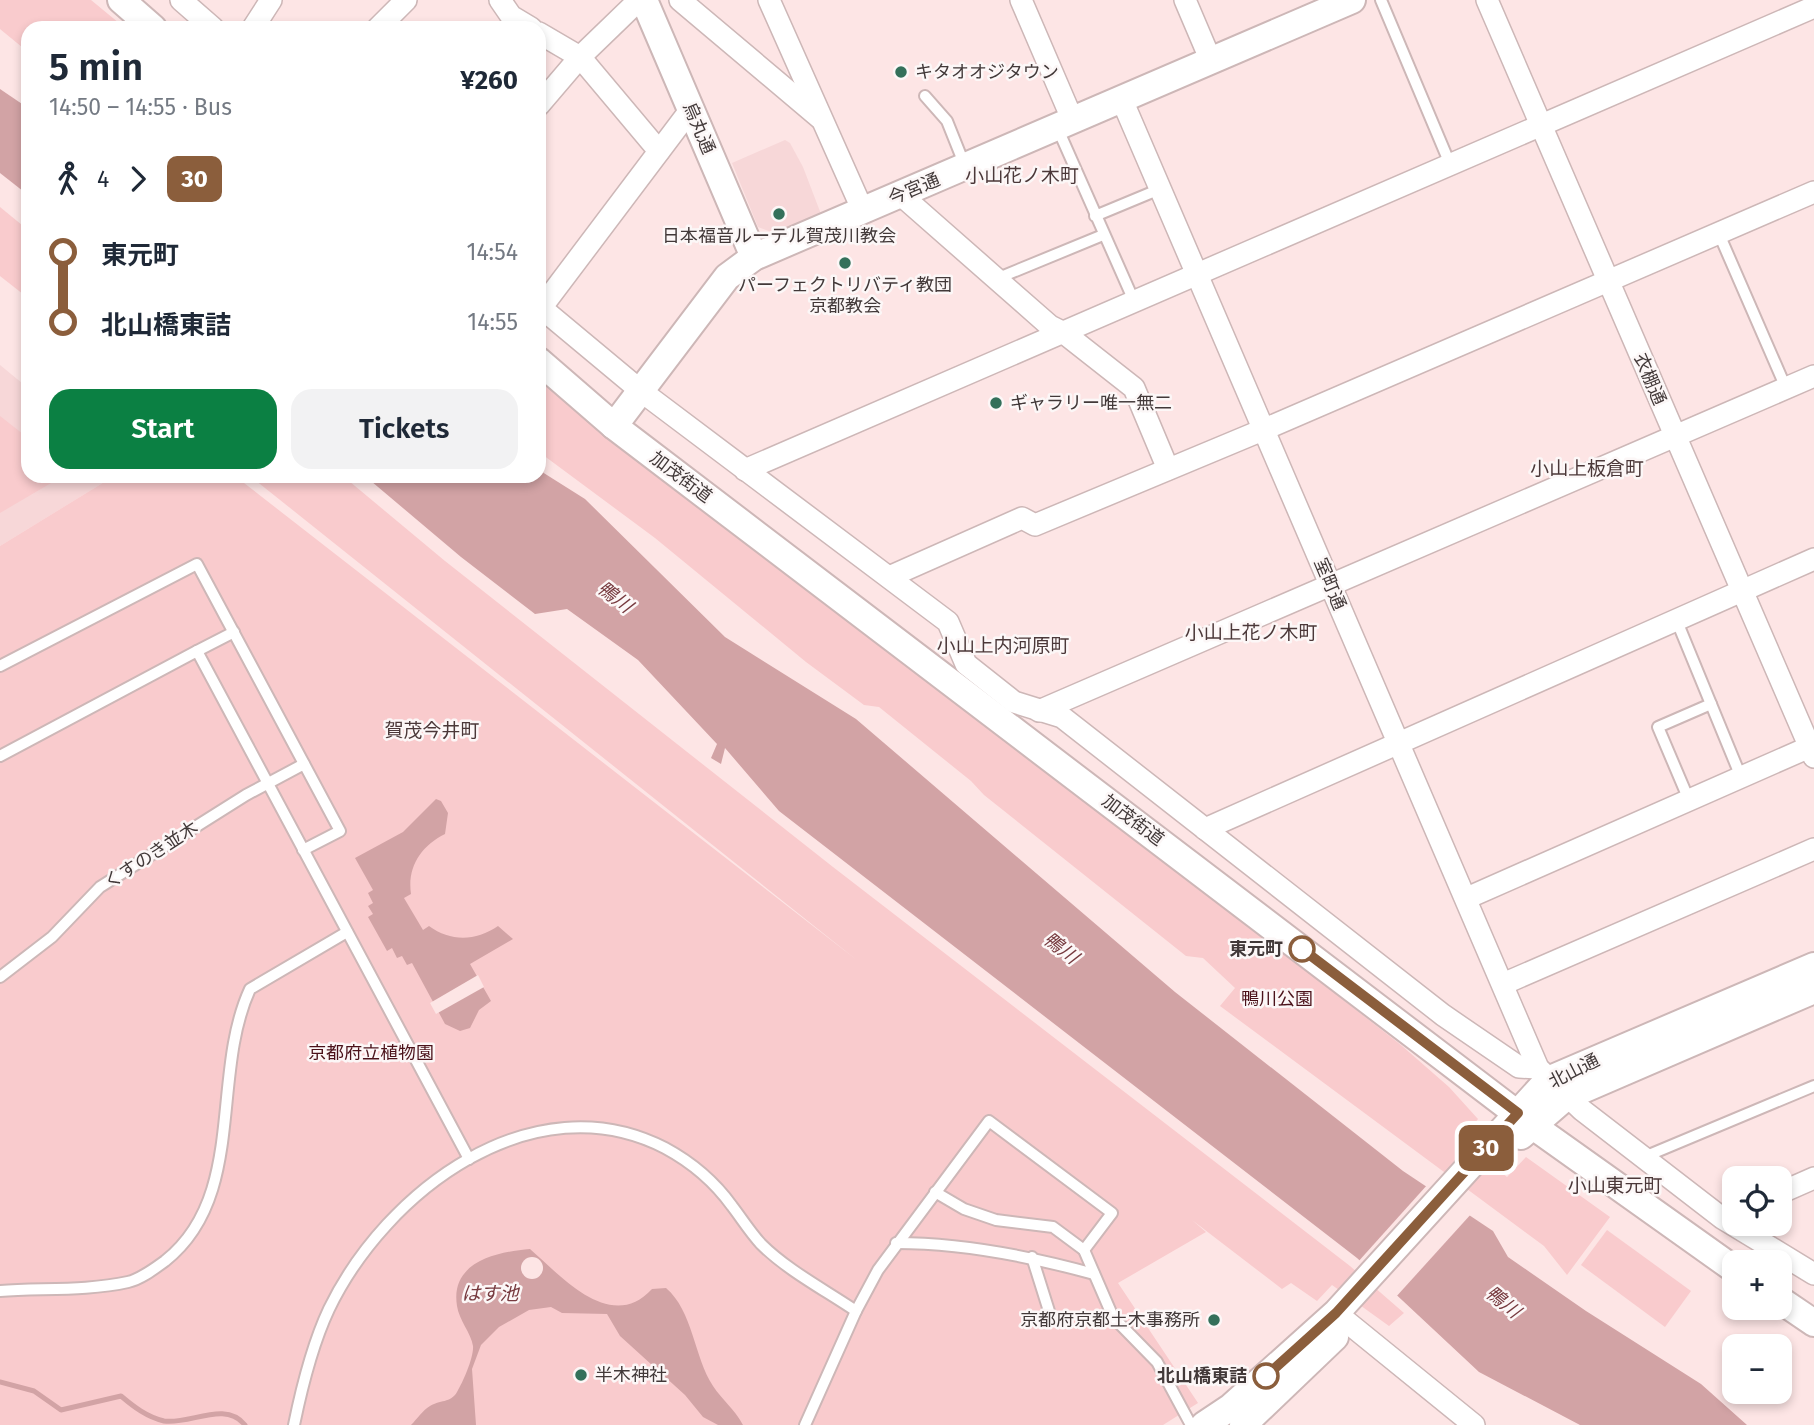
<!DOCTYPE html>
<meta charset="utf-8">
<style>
:root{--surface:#fff;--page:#f2f2f3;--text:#1f2937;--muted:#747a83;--accent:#0b8043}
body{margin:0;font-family:"Fira Sans","Noto Sans JP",sans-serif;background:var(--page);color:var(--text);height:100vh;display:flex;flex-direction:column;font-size:26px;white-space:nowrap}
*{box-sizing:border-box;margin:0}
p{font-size:23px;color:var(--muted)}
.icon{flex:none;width:38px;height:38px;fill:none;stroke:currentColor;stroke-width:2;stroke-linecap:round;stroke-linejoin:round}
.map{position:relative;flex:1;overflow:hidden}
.details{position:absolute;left:21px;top:21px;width:525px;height:462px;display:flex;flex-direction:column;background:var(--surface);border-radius:21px;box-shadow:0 4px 10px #0003}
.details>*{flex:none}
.badge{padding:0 14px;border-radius:10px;font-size:24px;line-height:46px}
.fabs{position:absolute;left:1722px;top:1166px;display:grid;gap:14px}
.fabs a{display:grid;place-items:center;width:70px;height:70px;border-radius:14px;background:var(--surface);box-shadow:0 4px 10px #0003;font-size:35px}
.map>.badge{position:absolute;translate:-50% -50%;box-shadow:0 0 0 4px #fff}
.legs{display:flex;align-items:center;gap:10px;height:77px;padding:0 28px;font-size:23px}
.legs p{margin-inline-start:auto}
.overview{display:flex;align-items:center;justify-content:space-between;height:119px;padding:0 28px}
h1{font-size:38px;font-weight:600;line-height:52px}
.button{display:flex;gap:14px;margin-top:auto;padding:14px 28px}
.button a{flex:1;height:80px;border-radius:21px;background:var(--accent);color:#fff;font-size:28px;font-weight:600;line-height:80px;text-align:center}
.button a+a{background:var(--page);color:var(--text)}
ul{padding:0 28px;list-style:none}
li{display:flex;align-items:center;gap:24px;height:70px;font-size:26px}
li i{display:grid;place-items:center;width:10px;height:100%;margin:0 9px;background:currentColor}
li i::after{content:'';width:18px;height:18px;margin:-9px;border:5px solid;border-radius:50%;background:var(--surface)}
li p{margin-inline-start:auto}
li:first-child i{background:linear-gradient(#0000 50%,currentColor 0)}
li:last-child i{background:linear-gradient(currentColor 50%,#0000 0)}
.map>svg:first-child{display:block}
</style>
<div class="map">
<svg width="1814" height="1425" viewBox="0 0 1814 1425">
<rect width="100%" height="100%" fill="#fde5e5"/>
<g fill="#f7d7d8">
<polygon points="785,140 790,143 803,167 821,214 774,233 758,227 732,163"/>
<polygon points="0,365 28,388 28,476 114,476 0,546"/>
</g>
<g fill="#f9cbcd">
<polygon points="0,0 91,0 125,28 28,28 28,52 0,29"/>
<polygon points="0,207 28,230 28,298 0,276"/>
<polygon points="539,379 608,438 1055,774 1401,1045 1449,1087 1478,1119 1462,1140 1507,1177 1526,1157 1610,1217 1567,1275 1544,1246 1220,1006 1235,988 1203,958 1186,956 984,795 971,781 879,707 864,705 806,662 655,538 539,452"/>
<polygon points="0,416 28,438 28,476 63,476 0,513"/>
<polygon points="114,476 235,476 858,961 250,476 343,476 445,561 833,867 1350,1266 1404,1313 1389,1326 1332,1285 1317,1301 1291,1283 1282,1289 1192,1220 1206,1232 1118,1283 1198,1403 1163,1425 0,1425 0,546"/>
<polygon points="1607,1230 1691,1291 1665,1327 1581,1265"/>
</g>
<g fill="#d2a3a5">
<polygon points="0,89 28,108 28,195 0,173"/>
<polygon points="539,470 585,499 725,637 856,719 1175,992 1403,1171 1493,1231 1508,1257 1586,1311 1701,1384 1747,1425 1580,1425 1479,1372 1357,1258 779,811 725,748 721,764 711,758 717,744 638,660 567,609 535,614 461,557 365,476 539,476"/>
<path d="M436,799L441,801L448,813L445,834C421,846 407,867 411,894L404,898L423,930L429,926C451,942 476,941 498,926L513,939L470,964L491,1001L479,1010L470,1028L460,1031L445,1024L412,963L407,965L402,956L397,958L392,948L387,951L368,917L373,914L368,906L373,903L368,893L373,890L355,858L403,832Z"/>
<path d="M530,1249C561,1276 611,1334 652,1289L666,1288C693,1311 694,1357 713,1386C722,1400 734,1408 743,1425H718L703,1417L685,1395L620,1336L607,1314L562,1313L551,1307L529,1310L499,1327L481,1345L472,1369L476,1425H411C417,1419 423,1410 430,1406C439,1400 451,1403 457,1392C463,1382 474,1357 473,1346C471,1333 459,1320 457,1306C450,1262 496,1252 530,1249Z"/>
</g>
<g fill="#fde5e5">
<polygon points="478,975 484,987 436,1014 430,1003"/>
<polygon points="1428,1184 1472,1213 1395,1298 1357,1263"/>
<circle cx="532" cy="1268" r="11"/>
</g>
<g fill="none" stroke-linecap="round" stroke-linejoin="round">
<path stroke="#d2a3a5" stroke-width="5" d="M0,1382L34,1391L61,1410L121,1396C134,1407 147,1417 164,1421C190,1425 225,1400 245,1425"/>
<g stroke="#cdb7b7" stroke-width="14">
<g id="service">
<polyline points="1381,0 1450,164"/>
<polyline points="925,96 947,121 965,166"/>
<polyline points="1057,127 1134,301"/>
<polyline points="1095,216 1160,189"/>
<polyline points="1719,234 1786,388"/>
<polyline points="996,279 1103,235"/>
<polyline points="1676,619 1741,777"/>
<polyline points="234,632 197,651 469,1159"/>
<polyline points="0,666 197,564 340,831 303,850"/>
<polyline points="0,756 197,651"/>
<polyline points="1689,800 1658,727 1711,704"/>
<polyline points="0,977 52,937 100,887 246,795 304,764"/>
<polyline points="1644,1157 1814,1086"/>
<polyline points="935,1192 964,1209 996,1220 1053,1227 1084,1250 1113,1317 1157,1362 1191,1425"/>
<path d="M896,1243C964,1243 1029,1256 1094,1274"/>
<polyline points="1032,1257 1049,1311"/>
<path d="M0,1291C41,1288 87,1291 128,1282C141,1279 154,1269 165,1261C247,1196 210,1076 250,989L347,932"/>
<path d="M294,1425C302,1386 312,1345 329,1309C386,1191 533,1080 665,1148C691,1162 714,1181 732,1206C742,1219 750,1232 761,1244C787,1270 825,1290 856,1311"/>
<polyline points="805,1425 856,1311 878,1270 989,1121 1112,1213 1084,1250"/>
</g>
</g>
<g stroke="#cdb7b7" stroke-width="24">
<g id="minor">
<polyline points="181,0 213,28"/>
<polyline points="500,0 511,16 531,28"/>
<polyline points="680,0 820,118"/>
<polyline points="769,0 863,211"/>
<polyline points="1021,0 1073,121"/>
<polyline points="1185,0 1211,61"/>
<polyline points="1487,0 1814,757"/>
<polyline points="253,28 271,0"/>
<polyline points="378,28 406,0"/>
<polyline points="539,33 580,57 639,0"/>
<polyline points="1122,100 1538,1068 1582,1110 1722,1218 1814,1274"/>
<polyline points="539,105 580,57 659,151"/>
<polyline points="901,195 1050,326 1064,333 1134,388 1168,469"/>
<polyline points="539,306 641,391 948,622 966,664 1014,702 1062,717 1443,1015 1519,1067 1538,1068"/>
<polyline points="541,308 691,109"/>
<polyline points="745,470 1814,7"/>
<polyline points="889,577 1022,518 1035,525 1265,429 1814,192"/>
<polyline points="1039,711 1814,376"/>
<polyline points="1205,829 1814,559"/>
<polyline points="1467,898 1814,745"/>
<polyline points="1503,984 1814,849"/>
<polyline points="1780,1193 1814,1178"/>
<polyline points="1336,1313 1474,1425"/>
</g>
</g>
<g stroke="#cdb7b7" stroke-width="30">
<g id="tertiary">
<polyline points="121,0 153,28"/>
<polyline points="644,0 754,257"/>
<polyline points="539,361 614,426 1533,1126 1734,1269"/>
<polyline points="614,426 727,277 754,257 1352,0"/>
<polyline points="1521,1136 1566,1097 1814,990"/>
<polyline points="1780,1300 1814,1323"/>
<polyline points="1204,1425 1231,1407 1336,1313 1548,1080 1814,966"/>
<polyline points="1243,1425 1335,1337"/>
</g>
</g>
<use href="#service" stroke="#fff" stroke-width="10"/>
<use href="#minor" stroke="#fff" stroke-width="21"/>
<use href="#tertiary" stroke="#fff" stroke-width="26"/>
</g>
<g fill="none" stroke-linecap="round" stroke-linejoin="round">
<g stroke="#fff" stroke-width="16">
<polyline id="line-1" points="1266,1376 1336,1313 1518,1113 1302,949"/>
</g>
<use href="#line-1" stroke="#8b5e3c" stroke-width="10"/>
</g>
<g fill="#34705a" stroke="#fcf7f7" stroke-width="2.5">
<circle cx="901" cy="72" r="7"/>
<circle cx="779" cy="214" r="7"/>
<circle cx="845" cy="263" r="7"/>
<circle cx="996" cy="403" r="7"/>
<circle cx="1214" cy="1320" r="7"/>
<circle cx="581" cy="1375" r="7"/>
</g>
<g fill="#fff" stroke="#8b5e3c" stroke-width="3.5">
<circle cx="1302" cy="949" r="12"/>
<circle cx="1266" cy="1376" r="12"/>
</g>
<g text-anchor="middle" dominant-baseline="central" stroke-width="5" stroke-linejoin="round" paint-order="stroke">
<g font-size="18" fill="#423939" stroke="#fcf7f7" text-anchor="start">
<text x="915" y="72">キタオオジタウン</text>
<text x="779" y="236" text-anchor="middle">日本福音ルーテル賀茂川教会</text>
<text x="845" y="285" text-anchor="middle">パーフェクトリバティ教団<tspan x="845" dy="21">京都教会</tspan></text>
<text x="1010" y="403">ギャラリー唯一無二</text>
<text x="1200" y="1320" text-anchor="end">京都府京都土木事務所</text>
<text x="595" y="1375">半木神社</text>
</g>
<g font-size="18" fill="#423939" stroke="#fcf7f7">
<text transform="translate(699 128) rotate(67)">烏丸通</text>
<text transform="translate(914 189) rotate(-23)">今宮通</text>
<text transform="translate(1650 379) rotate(67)">衣棚通</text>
<text transform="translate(681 477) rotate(37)">加茂街道</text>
<text transform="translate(1330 584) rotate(67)">室町通</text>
<text transform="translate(1133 820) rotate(37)">加茂街道</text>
<text transform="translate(151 855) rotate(-33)">くすのき並木</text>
<text transform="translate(1574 1071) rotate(-27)">北山通</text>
</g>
<g font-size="18" font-weight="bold" fill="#423939" stroke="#fcf7f7" text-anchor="end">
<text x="1283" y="949">東元町</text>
<text x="1247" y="1376">北山橋東詰</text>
</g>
<g font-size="18" fill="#4b121a" stroke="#fcf7f7">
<text x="1277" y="999">鴨川公園</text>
<text x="371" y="1053">京都府立植物園</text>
</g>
<g font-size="19" fill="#4b3839" stroke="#fcf7f7">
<text x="1022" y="175">小山花ノ木町</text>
<text x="1587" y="468">小山上板倉町</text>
<text x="1251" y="632">小山上花ノ木町</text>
<text x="1003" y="645">小山上内河原町</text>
<text x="432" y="730">賀茂今井町</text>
<text x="1615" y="1185">小山東元町</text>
</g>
<g font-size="19" font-style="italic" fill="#773a3f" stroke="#fcf7f7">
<text transform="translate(615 597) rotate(38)">鴨川</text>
<text transform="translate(1061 948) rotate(38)">鴨川</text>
<text x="490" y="1293">はす池</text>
<text transform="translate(1503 1302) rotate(39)">鴨川</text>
</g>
</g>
</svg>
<div class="fabs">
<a><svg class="icon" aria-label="locate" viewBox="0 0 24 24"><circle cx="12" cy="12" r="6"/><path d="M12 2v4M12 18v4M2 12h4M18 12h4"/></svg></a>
<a>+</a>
<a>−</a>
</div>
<b class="badge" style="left:1486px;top:1148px;background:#8b5e3c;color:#fff">30</b>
<section class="details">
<div class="overview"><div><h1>5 min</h1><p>14:50 – 14:55 · Bus</p></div><b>¥260</b></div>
<div class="legs"><svg class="icon" aria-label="walk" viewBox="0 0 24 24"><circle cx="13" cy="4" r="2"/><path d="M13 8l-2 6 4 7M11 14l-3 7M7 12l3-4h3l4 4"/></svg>4<svg class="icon" aria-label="forward" viewBox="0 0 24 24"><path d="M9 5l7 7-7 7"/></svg><b class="badge" style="background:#8b5e3c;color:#fff">30</b></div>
<ul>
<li><i style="color:#8b5e3c"></i><b>東元町</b><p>14:54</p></li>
<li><i style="color:#8b5e3c"></i><b>北山橋東詰</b><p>14:55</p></li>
</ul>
<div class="button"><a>Start</a><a>Tickets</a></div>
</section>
</div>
